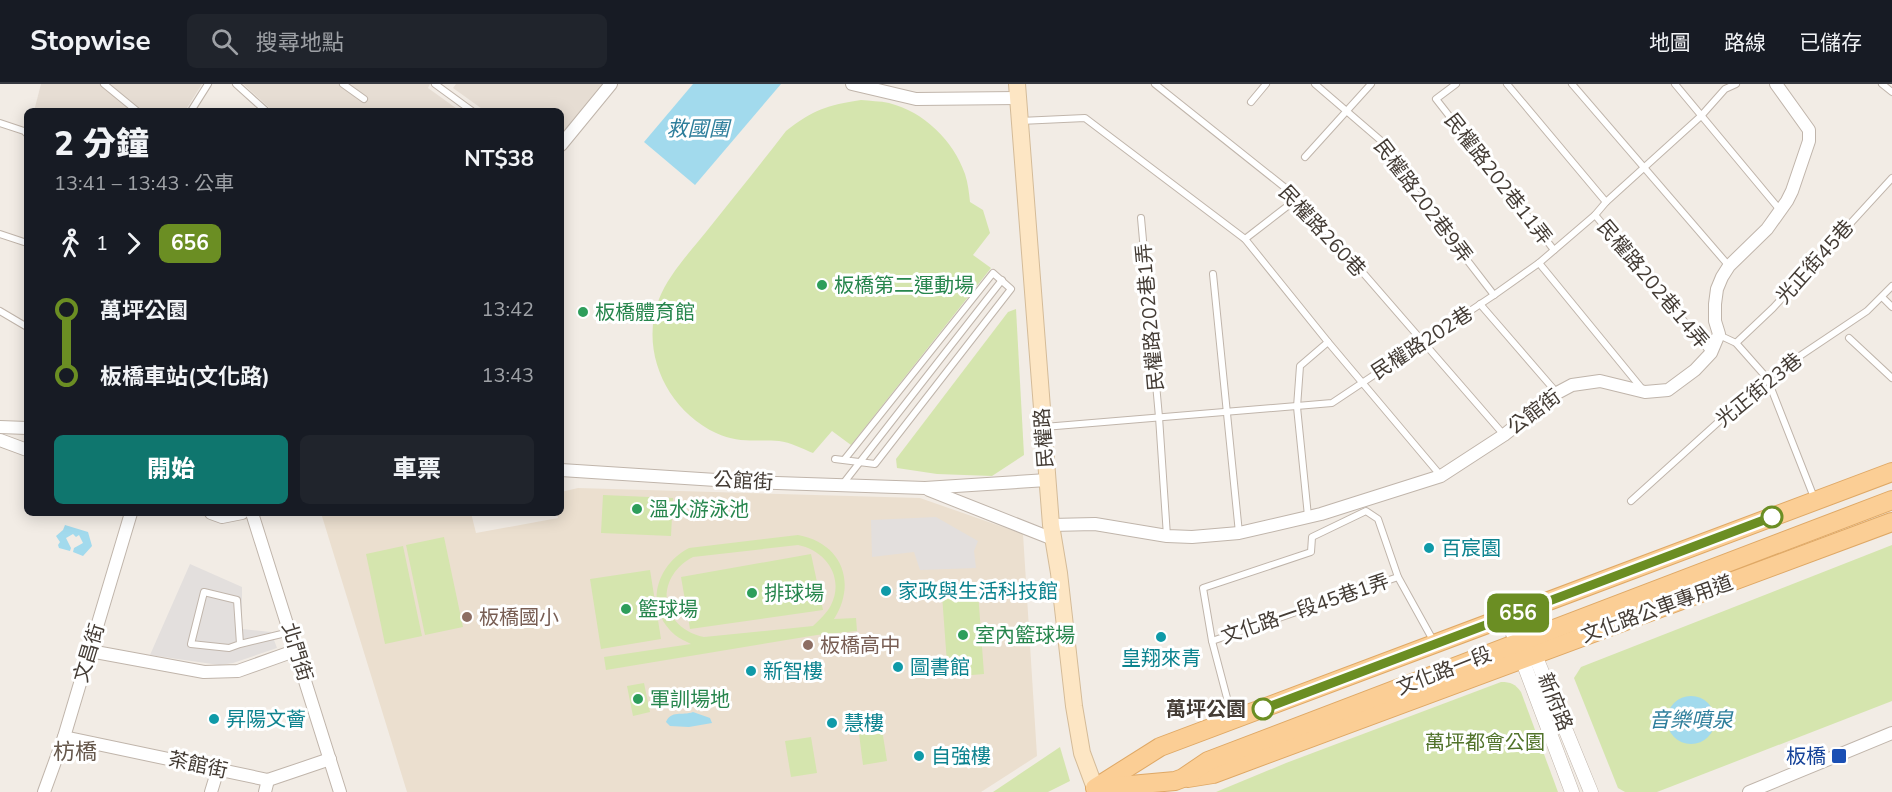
<!DOCTYPE html>
<html lang="zh-TW">
<meta charset="utf-8">
<style>
:root{--surface:#171b24;--page:#20242c;--text:#f1f3f6;--muted:#9ea1a6;--line:#363941;--accent:#0f766e}
body{margin:0;font-family:"Nunito Sans","Noto Sans TC",sans-serif;background:var(--page);color:var(--text);height:100vh;display:flex;flex-direction:column;font-size:22px;white-space:nowrap}
*{box-sizing:border-box;margin:0}
p{font-size:20px;color:var(--muted)}
.icon{flex:none;width:33px;height:33px;fill:none;stroke:currentColor;stroke-width:2;stroke-linecap:round;stroke-linejoin:round}
.map{position:relative;flex:1;overflow:hidden}
.details{position:absolute;left:24px;top:24px;width:540px;height:408px;display:flex;flex-direction:column;background:var(--surface);border-radius:9px;box-shadow:0 3px 15px #0003}
.details>*{flex:none}
.badge{padding:0 12px;border-radius:9px;font-size:21px;line-height:39px}
.map>.badge{position:absolute;translate:-50% -50%;box-shadow:0 0 0 3px #fff}
.legs{display:flex;align-items:center;gap:9px;height:66px;padding:0 30px;font-size:20px}
.legs p{margin-inline-start:auto}
.headline{display:flex;align-items:center;justify-content:space-between;height:102px;padding:0 30px}
h1{font-size:33px;font-weight:800;line-height:45px}
.button{display:flex;gap:12px;margin-top:auto;padding:12px 30px}
.button a{flex:1;height:69px;border-radius:9px;background:var(--accent);color:#fff;font-size:24px;font-weight:800;line-height:69px;text-align:center}
.button a+a{background:var(--page);color:var(--text)}
ul{padding:0 30px;list-style:none}
li{display:flex;align-items:center;gap:21px;height:66px;font-size:22px}
li i{display:grid;place-items:center;width:9px;height:100%;margin:0 8px;background:currentColor}
li i::after{content:'';width:15px;height:15px;margin:-8px;border:4px solid;border-radius:50%;background:var(--surface)}
li p{margin-inline-start:auto}
li:first-child i{background:linear-gradient(#0000 50%,currentColor 0)}
li:last-child i{background:linear-gradient(currentColor 50%,#0000 0)}
header{display:flex;align-items:center;gap:36px;box-sizing:border-box;height:84px;padding:0 30px;background:var(--surface);border-bottom:2px solid var(--line)}
header strong{font-size:28px}
nav{display:flex;gap:33px;margin-inline-start:auto;font-size:21px}
.search{width:420px;height:54px;background:var(--page);display:flex;align-items:center;gap:15px;box-sizing:border-box;padding:0 21px;border-radius:9px;color:var(--muted);font-size:22px}
.map>svg:first-child{display:block}
</style>
<header>
<strong>Stopwise</strong>
<div class="search"><svg class="icon" aria-label="search" viewBox="0 0 24 24"><circle cx="10" cy="10" r="6"/><path d="M15 15l6 6"/></svg>搜尋地點</div>
<nav><a>地圖</a><a>路線</a><a>已儲存</a></nav>
</header>
<div class="map">
<svg width="1892" height="708" viewBox="0 0 1892 708">
<rect width="100%" height="100%" fill="#f2ece5"/>
<g fill="#e6ddd3">
<polygon points="41,0 202,0 185,27 34,27"/>
<polygon points="243,0 430,0 428,4 460,27 273,27"/>
<polygon points="456,0 606,0 561,57 561,27 485,27 453,4"/>
</g>
<polygon fill="#ebdfcf" points="578,404 920,414 1023,450 1037,672 981,708 407,708 321,429 471,429 476,449 558,434 557,429 561,429 561,408"/>
<g fill="#d5e5ae" fill-rule="evenodd">
<path d="M861,16C870,17 880,17 889,19C924,28 953,56 965,90C968,99 969,109 970,118L983,126L990,149L973,171L991,184L851,361L832,347L813,369C803,365 790,358 779,357C756,355 739,360 716,349C667,326 639,267 659,215C669,190 690,168 706,148C733,114 760,81 786,47C813,26 827,21 861,16Z"/>
<polygon points="1016,225 1024,371 992,392 937,390 897,384 896,375 1008,228"/>
<polygon points="603,411 673,414 671,452 601,449"/>
<path d="M798,451C842,459 857,499 834,535L856,534L857,547L817,551L606,586L604,573L691,560C686,557 680,555 675,551C643,524 656,481 689,464ZM798,461C825,466 845,493 831,521C827,529 820,535 813,542L704,553C660,544 653,494 693,473Z"/>
<polygon points="444,453 463,543 425,551 406,461"/>
<polygon points="1892,461 1892,617 1657,708 1625,708 1618,704 1574,594 1581,583"/>
<polygon points="403,462 422,552 385,560 366,470"/>
<polygon points="811,470 823,526 690,545 681,493"/>
<polygon points="650,486 661,555 601,565 590,495"/>
<polygon points="978,508 984,590 948,593 942,511"/>
<path d="M1501,598C1511,598 1515,600 1521,608L1558,708H1216L1286,679Z"/>
<polygon points="644,599 650,628 633,632 627,602"/>
<polygon points="881,639 887,677 863,681 858,642"/>
<polygon points="811,653 817,689 791,693 785,657"/>
<polygon points="1060,663 1070,697 1048,708 993,708"/>
</g>
<g fill="#e3dfdd">
<polygon points="936,433 978,457 974,467 976,484 920,486 914,468 872,473 871,436"/>
<polygon points="190,480 242,503 242,545 271,548 277,564 233,579 219,581 150,571"/>
</g>
<g fill="#a2daed">
<polygon points="693,0 781,0 695,101 644,58"/>
<polygon points="65,441 88,448 92,462 83,472 73,468 74,464 83,459 79,451 76,453 73,450 66,454 71,464 70,467 59,464 58,461 60,458 56,452 63,446"/>
<circle cx="1691" cy="636" r="24"/>
<path d="M693,628L710,634L712,639L689,643L670,642L666,638C671,626 682,632 693,628Z"/>
</g>
<g fill="none" stroke-linecap="round" stroke-linejoin="round">
<g stroke="#c0b5ab" stroke-width="8">
<g id="service">
<polyline points="104,0 137,27"/>
<polyline points="236,0 266,27"/>
<polyline points="343,0 364,15"/>
<polyline points="435,0 472,27"/>
<polyline points="1155,0 1298,114 1504,351"/>
<polyline points="1315,0 1386,61 1403,93 1494,211"/>
<polyline points="1456,0 1436,15 1554,166"/>
<polyline points="1507,0 1606,118"/>
<polyline points="1572,0 1729,182"/>
<polyline points="1675,0 1780,126"/>
<polyline points="1882,0 1892,8"/>
<polyline points="1251,18 1266,0"/>
<polyline points="191,27 208,0"/>
<polyline points="1020,37 1085,34 1245,155 1328,258 1441,392"/>
<polyline points="0,39 24,47 27,50"/>
<polyline points="1305,73 1371,0"/>
<polyline points="1595,131 1710,268"/>
<polyline points="1141,134 1159,333 1167,452"/>
<polyline points="0,150 27,159"/>
<polyline points="1245,155 1298,114"/>
<polyline points="1539,179 1643,306"/>
<polyline points="1213,190 1239,449"/>
<polyline points="1882,213 1892,223"/>
<polyline points="1480,220 1557,309"/>
<polyline points="0,227 27,243"/>
<polyline points="1719,251 1736,259 1767,294 1815,416"/>
<polyline points="1849,254 1892,294"/>
<polyline points="1736,259 1773,224 1892,94"/>
<polyline points="1044,343 1332,319 1494,211 1539,179 1595,131 1606,118 1701,32 1725,5 1736,0"/>
<polyline points="835,375 875,380 1011,205 993,189 844,376"/>
<polyline points="842,401 1002,196"/>
<polyline points="1631,417 1767,294 1867,227 1892,202"/>
<polyline points="1308,432 1297,323 1300,282 1328,258"/>
<polyline points="1212,557 1398,493"/>
<polyline points="240,560 229,564 191,560 204,508 237,516 240,560 290,548"/>
<polyline points="1232,633 1212,557 1203,504 1311,468 1312,453 1366,427 1378,435 1398,493 1434,558"/>
</g>
</g>
<g stroke="#c0b5ab" stroke-width="14">
<g id="minor">
<polyline points="852,0 916,15 1018,14"/>
<polyline points="561,61 611,0"/>
<polyline points="0,343 27,344"/>
<polyline points="0,356 27,366"/>
<polyline points="561,386 747,398 925,404 1047,396"/>
<polyline points="929,406 1053,455"/>
<polyline points="211,429 222,433 242,429"/>
<polyline points="252,429 340,708"/>
<polyline points="1051,441 1095,440 1167,452 1192,453 1239,449 1321,430 1441,392 1504,351 1557,309 1572,301 1600,297 1645,308 1668,306 1695,286 1711,269 1719,250 1715,237 1715,220 1717,205 1722,193 1729,182 1767,145 1787,117 1792,107 1809,57 1809,46 1776,0"/>
<polyline points="1518,528 1531,561"/>
<polyline points="1506,533 1518,566"/>
<polyline points="90,567 204,588 238,587 297,566"/>
<polyline points="64,653 268,696 330,675"/>
<polyline points="44,708 64,653 131,429"/>
<polyline points="211,708 218,685"/>
<polyline points="265,708 268,696"/>
<polyline points="1749,708 1892,649"/>
</g>
</g>
<g stroke="#c0b5ab" stroke-width="15">
<g id="tertiary">
<polyline points="1535,571 1591,708"/>
<polyline points="1522,575 1572,708"/>
</g>
</g>
<g stroke="#d4bb98" stroke-width="18">
<polyline id="secondary" points="1017,0 1051,441 1059,489 1074,622 1082,669 1095,704"/>
</g>
<g stroke="#dfa865" stroke-width="20">
<g id="primary">
<polyline points="1188,694 1213,690 1892,438"/>
<polyline points="1095,704 1160,663 1892,388"/>
<polyline points="1097,704 1175,697 1183,694 1208,677 1892,416"/>
</g>
</g>
<use href="#service" stroke="#fff" stroke-width="6"/>
<use href="#minor" stroke="#fff" stroke-width="12"/>
<use href="#tertiary" stroke="#fff" stroke-width="14"/>
<use href="#secondary" stroke="#fde6c4" stroke-width="16"/>
<use href="#primary" stroke="#fbce95" stroke-width="18"/>
</g>
<g fill="none" stroke-linecap="round" stroke-linejoin="round">
<g stroke="#fff" stroke-width="14">
<polyline id="line-1" points="1263,625 1772,433"/>
</g>
<use href="#line-1" stroke="#6b8e23" stroke-width="9"/>
</g>
<g fill="#2e9e5b" stroke="#fff" stroke-width="2">
<circle cx="822" cy="201" r="6"/>
<circle cx="583" cy="228" r="6"/>
<circle cx="637" cy="425" r="6"/>
<circle cx="752" cy="509" r="6"/>
<circle cx="626" cy="525" r="6"/>
<circle cx="963" cy="551" r="6"/>
<circle cx="638" cy="615" r="6"/>
</g>
<g fill="#fff" stroke="#6b8e23" stroke-width="3">
<circle cx="1772" cy="433" r="10"/>
<circle cx="1263" cy="625" r="10"/>
</g>
<g fill="#0f9aa8" stroke="#fff" stroke-width="2">
<circle cx="1429" cy="464" r="6"/>
<circle cx="886" cy="507" r="6"/>
<circle cx="1161" cy="553" r="6"/>
<circle cx="898" cy="583" r="6"/>
<circle cx="751" cy="587" r="6"/>
<circle cx="214" cy="635" r="6"/>
<circle cx="832" cy="639" r="6"/>
<circle cx="919" cy="672" r="6"/>
</g>
<g fill="#8d6e63" stroke="#fff" stroke-width="2">
<circle cx="467" cy="533" r="6"/>
<circle cx="808" cy="561" r="6"/>
</g>
<rect fill="#1a4fb4" stroke="#fff" stroke-width="2" x="1831" y="664" width="16" height="16" rx="3"/>
<g text-anchor="middle" dominant-baseline="central" stroke-width="6" stroke-linejoin="round" paint-order="stroke">
<g font-size="20" fill="#443c35" stroke="#fff">
<text transform="translate(1498 95) rotate(52)">民權路202巷11弄</text>
<text transform="translate(1423 117) rotate(53)">民權路202巷9弄</text>
<text transform="translate(1322 147) rotate(47)">民權路260巷</text>
<text transform="translate(1815 178) rotate(-48)">光正街45巷</text>
<text transform="translate(1653 200) rotate(50)">民權路202巷14弄</text>
<text transform="translate(1150 233) rotate(-95)">民權路202巷1弄</text>
<text transform="translate(1422 259) rotate(-33)">民權路202巷</text>
<text transform="translate(1759 306) rotate(-39)">光正街23巷</text>
<text transform="translate(1534 328) rotate(-37)">公館街</text>
<text transform="translate(1044 354) rotate(-94)">民權路</text>
<text transform="translate(743 397) rotate(3)">公館街</text>
<text transform="translate(1305 525) rotate(-19)">文化路一段45巷1弄</text>
<text transform="translate(1657 525) rotate(-20)">文化路公車專用道</text>
<text transform="translate(297 568) rotate(73)">北門街</text>
<text transform="translate(89 569) rotate(-73)">文昌街</text>
<text transform="translate(1444 587) rotate(-21)">文化路一段</text>
<text transform="translate(1555 618) rotate(68)">新府路</text>
<text transform="translate(198 681) rotate(12)">茶館街</text>
</g>
<g font-size="20" fill="#27864d" stroke="#fff" text-anchor="start">
<text x="834" y="201">板橋第二運動場</text>
<text x="595" y="228">板橋體育館</text>
<text x="649" y="425">溫水游泳池</text>
<text x="764" y="509">排球場</text>
<text x="638" y="525">籃球場</text>
<text x="975" y="551">室內籃球場</text>
<text x="650" y="615">軍訓場地</text>
</g>
<g font-size="20" fill="#0d838f" stroke="#fff" text-anchor="start">
<text x="1441" y="464">百宸園</text>
<text x="898" y="507">家政與生活科技館</text>
<text x="1161" y="574" text-anchor="middle">皇翔來青</text>
<text x="910" y="583">圖書館</text>
<text x="763" y="587">新智樓</text>
<text x="226" y="635">昇陽文薈</text>
<text x="844" y="639">慧樓</text>
<text x="931" y="672">自強樓</text>
</g>
<g font-size="20" fill="#785e54" stroke="#fff" text-anchor="start">
<text x="479" y="533">板橋國小</text>
<text x="820" y="561">板橋高中</text>
</g>
<g font-size="20" font-weight="bold" fill="#443c35" stroke="#fff" text-anchor="end">
<text x="1246" y="625">萬坪公園</text>
</g>
<g font-size="20" fill="#51732a" stroke="#fff">
<text x="1485" y="658">萬坪都會公園</text>
</g>
<g font-size="20" fill="#164399" stroke="#fff" text-anchor="end">
<text x="1826" y="672">板橋</text>
</g>
<g font-size="21" font-style="italic" fill="#2f7f9c" stroke="#fff">
<text x="698" y="45">救國團</text>
<text x="1691" y="636">音樂噴泉</text>
</g>
<g font-size="22" fill="#66584c" stroke="#fff">
<text x="75" y="668">枋橋</text>
</g>
</g>
</svg>
<b class="badge" style="left:1518px;top:529px;background:#6b8e23;color:#fff">656</b>
<section class="details">
<div class="headline"><div><h1>2 分鐘</h1><p>13:41 – 13:43 · 公車</p></div><b>NT$38</b></div>
<div class="legs"><svg class="icon" aria-label="walk" viewBox="0 0 24 24"><circle cx="13" cy="4" r="2"/><path d="M13 8l-2 6 4 7M11 14l-3 7M7 12l3-4h3l4 4"/></svg>1<svg class="icon" aria-label="forward" viewBox="0 0 24 24"><path d="M9 5l7 7-7 7"/></svg><b class="badge" style="background:#6b8e23;color:#fff">656</b></div>
<ul>
<li><i style="color:#6b8e23"></i><b>萬坪公園</b><p>13:42</p></li>
<li><i style="color:#6b8e23"></i><b>板橋車站(文化路)</b><p>13:43</p></li>
</ul>
<div class="button"><a>開始</a><a>車票</a></div>
</section>
</div>
